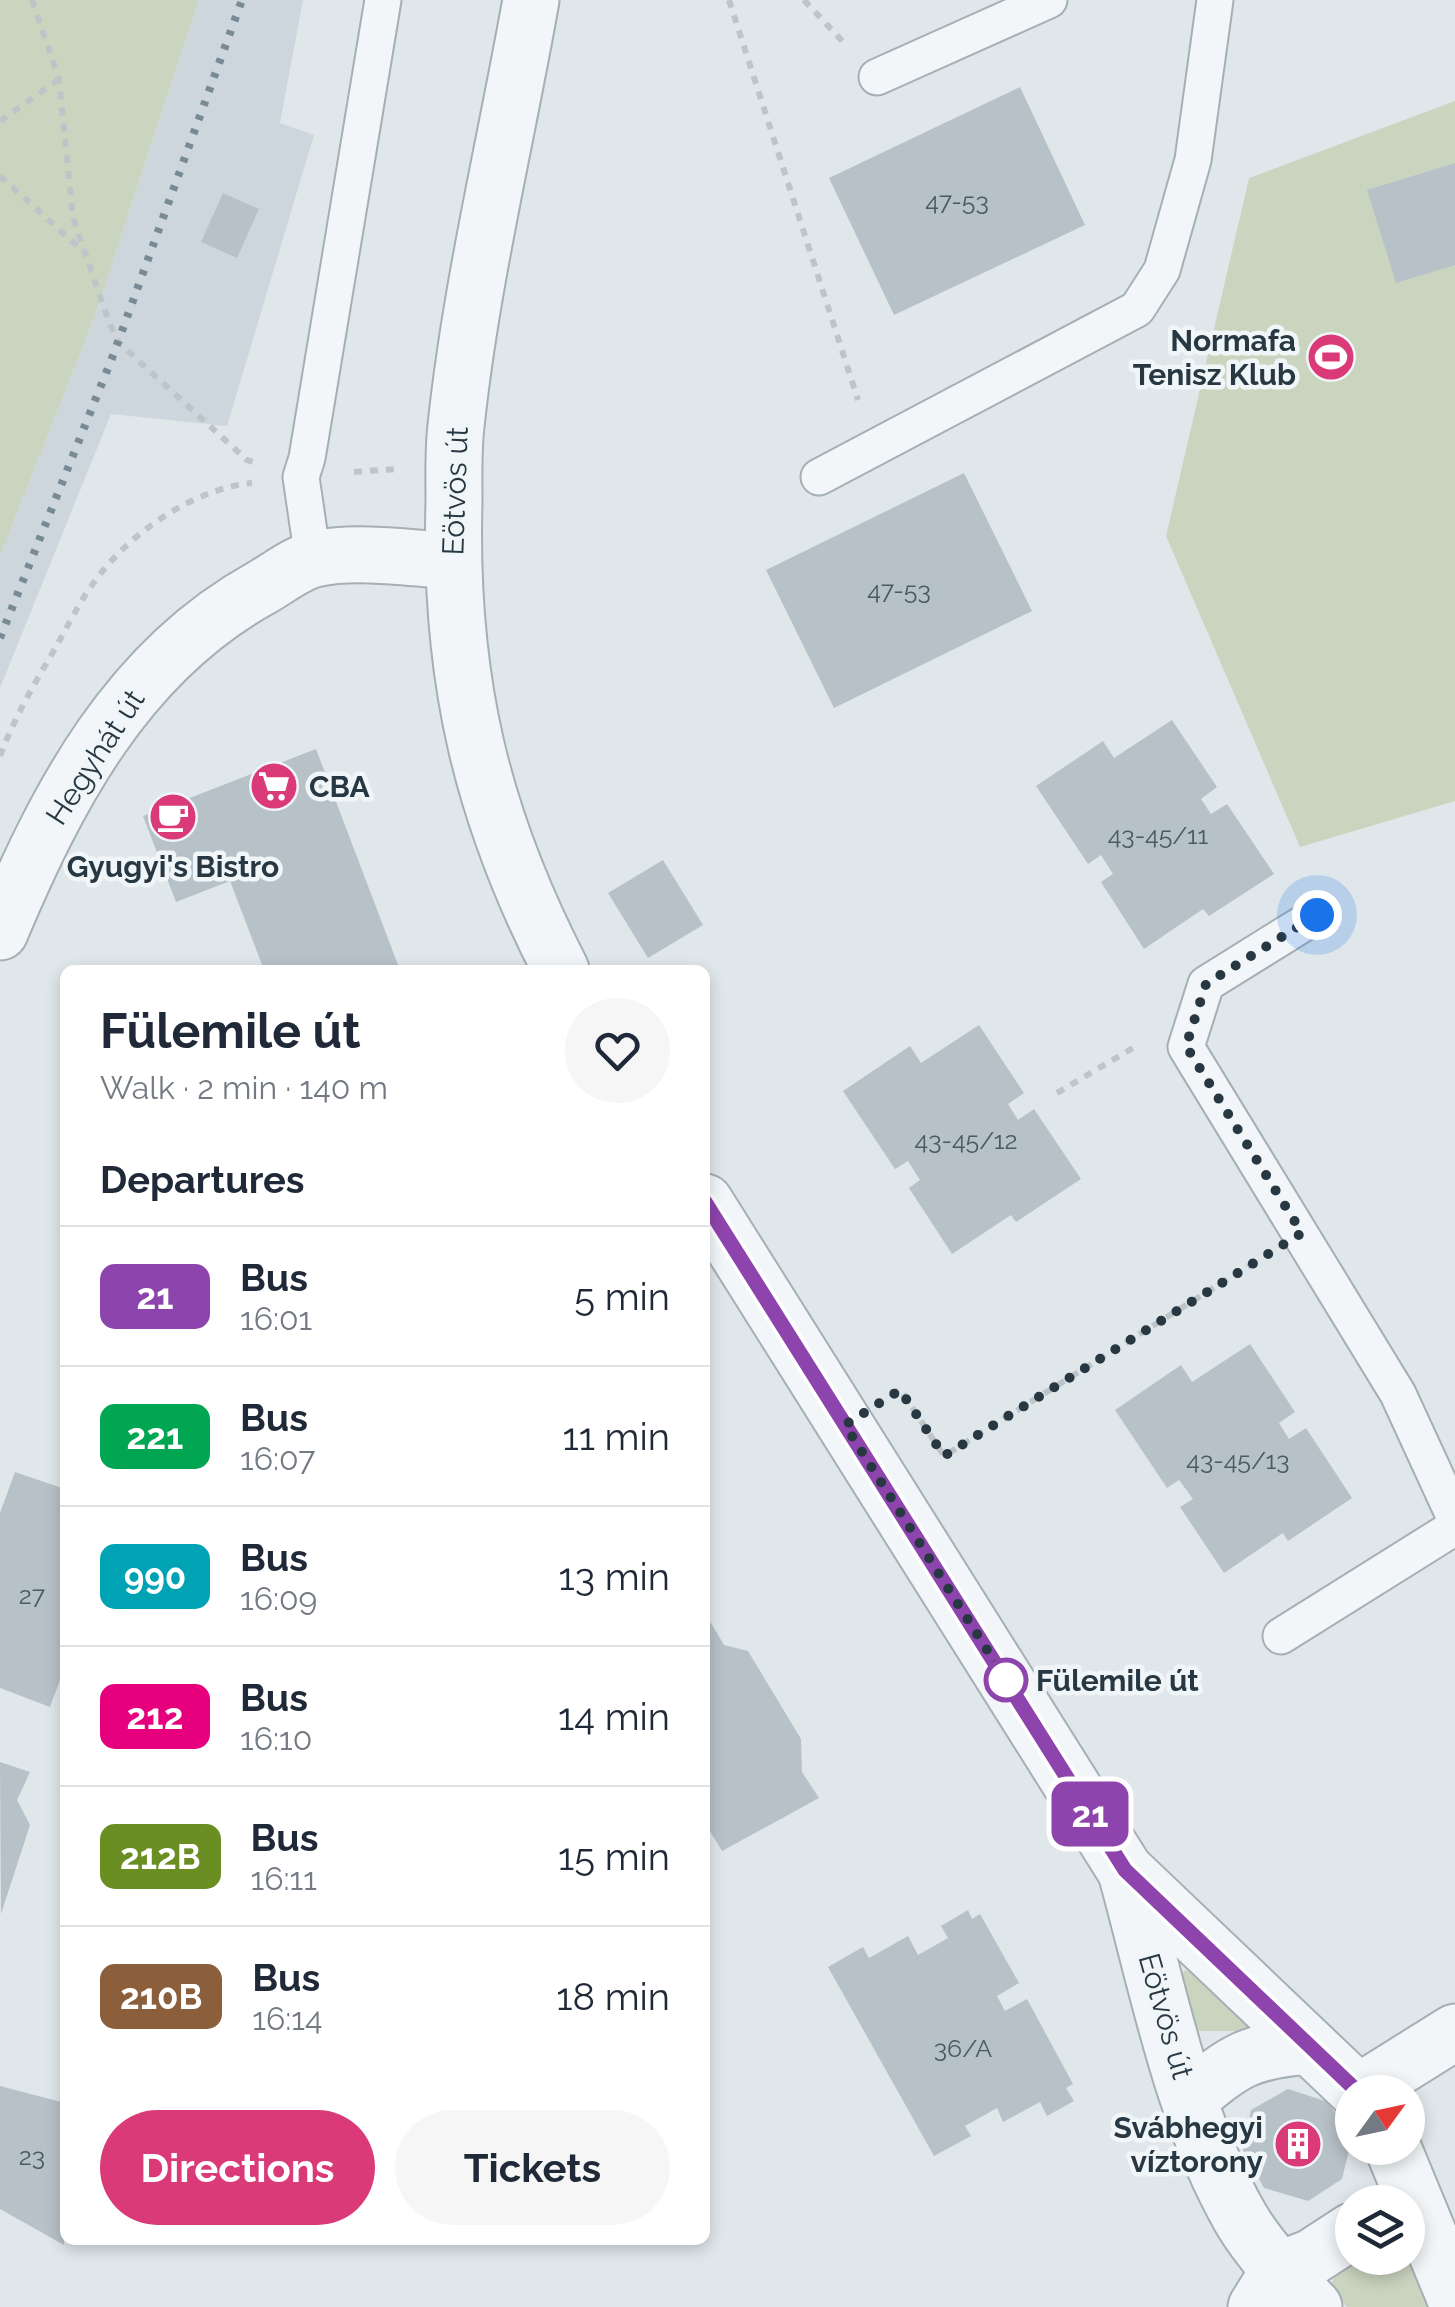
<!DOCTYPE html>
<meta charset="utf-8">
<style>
:root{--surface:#fff;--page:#f6f6f7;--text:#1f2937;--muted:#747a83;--line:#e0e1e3;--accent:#da3b78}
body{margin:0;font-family:Raleway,sans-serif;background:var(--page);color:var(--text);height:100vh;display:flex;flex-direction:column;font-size:38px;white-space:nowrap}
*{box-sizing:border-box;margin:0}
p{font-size:32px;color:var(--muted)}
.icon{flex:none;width:55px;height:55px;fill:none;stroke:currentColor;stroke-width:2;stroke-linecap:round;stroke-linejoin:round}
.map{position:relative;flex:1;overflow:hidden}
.panel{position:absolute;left:60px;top:965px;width:650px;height:1280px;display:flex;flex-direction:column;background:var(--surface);border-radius:15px;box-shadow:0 5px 15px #0003}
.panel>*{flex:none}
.badge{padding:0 20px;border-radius:15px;font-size:35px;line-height:65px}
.needle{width:65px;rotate:57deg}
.tools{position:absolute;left:1335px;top:2075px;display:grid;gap:20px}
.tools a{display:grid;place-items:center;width:90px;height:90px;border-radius:50%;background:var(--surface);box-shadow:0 5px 15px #0003;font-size:50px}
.you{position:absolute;width:50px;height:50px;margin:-25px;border:8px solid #fff;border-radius:50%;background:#1a73e8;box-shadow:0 0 0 15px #1a73e833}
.map>.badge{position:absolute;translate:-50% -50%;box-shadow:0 0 0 5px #fff}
h2{padding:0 40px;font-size:38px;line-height:90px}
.round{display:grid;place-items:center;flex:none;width:105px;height:105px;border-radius:52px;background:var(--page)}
.summary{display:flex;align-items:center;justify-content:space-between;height:170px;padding:0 40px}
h1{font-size:48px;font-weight:700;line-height:75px}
.cta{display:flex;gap:20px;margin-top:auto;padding:20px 40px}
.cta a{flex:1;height:115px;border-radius:60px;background:var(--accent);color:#fff;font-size:40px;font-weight:700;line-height:115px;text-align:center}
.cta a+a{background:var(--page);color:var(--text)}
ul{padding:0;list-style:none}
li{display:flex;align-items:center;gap:30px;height:140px;padding:0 40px;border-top:2px solid var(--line)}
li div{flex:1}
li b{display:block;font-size:38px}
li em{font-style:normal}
li .badge{min-width:110px;font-weight:700;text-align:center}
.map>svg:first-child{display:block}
</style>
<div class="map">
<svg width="1455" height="2307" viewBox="0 0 1455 2307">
<rect width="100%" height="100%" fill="#e0e7ea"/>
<polygon fill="#ced6dd" points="199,0 303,0 280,123 314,135 227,426 111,414 0,688 0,556 94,318"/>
<g fill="#cad5c0">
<polygon points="0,0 199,0 94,318 0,556"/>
<polygon points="1455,101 1455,801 1300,847 1166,536 1249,178"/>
<polygon points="1185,1970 1194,1972 1256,2020 1250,2031 1198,2031 1182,1973"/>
<path d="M1408,2233L1433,2307H1347L1331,2290C1336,2250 1377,2258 1408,2258Z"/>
</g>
<g fill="#b7c1c8">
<polygon points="1020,87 1085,225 894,315 829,178"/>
<polygon points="1455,163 1455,265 1396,283 1367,190"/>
<polygon points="223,193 259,209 237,258 201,242"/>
<polygon points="964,473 1032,611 834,708 766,570"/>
<polygon points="1172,720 1217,787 1201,799 1211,814 1227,804 1274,874 1209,916 1203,909 1144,949 1101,882 1113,874 1101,855 1088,864 1036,786 1103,741 1114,758"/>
<polygon points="316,749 400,970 264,970 230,881 176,902 143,816"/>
<polygon points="663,860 703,925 648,958 608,893"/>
<polygon points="979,1025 1024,1093 1008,1104 1018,1120 1034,1109 1081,1179 1016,1222 1011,1215 952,1254 909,1188 920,1180 908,1161 895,1169 843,1091 910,1046 921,1063"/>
<polygon points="1250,1344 1295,1412 1279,1423 1289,1439 1306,1428 1352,1498 1288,1541 1283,1533 1224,1573 1180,1507 1193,1499 1179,1480 1167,1488 1115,1410 1181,1365 1192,1382"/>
<polygon points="15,1472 65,1489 65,1676 60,1680 50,1707 0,1688 0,1513"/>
<polygon points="708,1618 724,1645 748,1651 801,1739 802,1772 819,1798 722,1851 705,1823 705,1619"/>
<polygon points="0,1762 30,1772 17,1800 30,1825 1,1914"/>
<polygon points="968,1910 972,1919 980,1914 1019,1983 997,1996 1005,2011 1027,1999 1073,2084 1066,2088 1074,2101 1047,2116 1040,2102 1003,2122 997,2108 965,2126 971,2136 934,2156 828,1967 863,1947 869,1958 908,1936 918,1955 948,1938 941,1926"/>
<polygon points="0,2086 65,2103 64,2245 0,2209"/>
<polygon points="1288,2089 1328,2102 1352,2138 1342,2179 1308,2201 1264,2188 1243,2150 1251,2110"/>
</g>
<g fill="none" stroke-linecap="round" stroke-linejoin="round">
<g stroke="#a5afb5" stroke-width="39">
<g id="service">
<polyline points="877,77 1049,0"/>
<polyline points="819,477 1137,309 1162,270 1193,160 1215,0"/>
<polyline points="313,559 301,477 307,458 383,0"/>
<polyline points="1317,915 1206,984 1186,1047 1398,1394 1455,1518"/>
<polyline points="1281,1636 1455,1527"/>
</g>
</g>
<g stroke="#a5afb5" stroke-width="59">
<g id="minor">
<path d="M0,932C57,796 127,662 261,588C277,579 297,563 315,559C354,550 412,558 452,561"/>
<polyline points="1359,2092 1455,2032"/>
<polyline points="1256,2307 1279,2270"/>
</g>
</g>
<g stroke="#a5afb5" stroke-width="59">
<g id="tertiary">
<path d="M531,0C506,141 471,284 456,426C453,451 454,477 454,502C449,677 481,815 561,970"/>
<polyline points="705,1202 1125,1870 1358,2092"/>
<path d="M1126,1872C1158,1988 1181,2114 1241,2219C1260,2251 1288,2280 1314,2307"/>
<path d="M1189,2099C1237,2059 1247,2052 1309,2046"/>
<polyline points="1393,2148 1455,2298"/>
<polyline points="1279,2270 1312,2257 1352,2231"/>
</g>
</g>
<g stroke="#bec5c9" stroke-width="6" stroke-dasharray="8 8" stroke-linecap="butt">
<polyline points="32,0 59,79 73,218 109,322 118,342 247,460 256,463"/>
<polyline points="729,0 858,400"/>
<polyline points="804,0 844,43"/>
<polyline points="0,121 58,80"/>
<polyline points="0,176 85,253"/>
<polyline points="354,472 396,469"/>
<path d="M0,756C14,719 33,686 53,652C66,630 77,606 92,585C126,536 191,489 252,483"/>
<polyline points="1057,1093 1138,1045"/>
<polyline points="892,1395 900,1389 944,1456 1260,1259"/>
</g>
<use href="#service" stroke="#f3f6f8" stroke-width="35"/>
<use href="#minor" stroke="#f3f6f8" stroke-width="55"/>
<use href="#tertiary" stroke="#f3f6f8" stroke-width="55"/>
<polyline stroke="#788a95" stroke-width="8" stroke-dasharray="5 10" stroke-linecap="butt" points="0,638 114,353 242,0"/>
</g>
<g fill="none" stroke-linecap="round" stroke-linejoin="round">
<g stroke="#fff" stroke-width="22">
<polyline id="line" points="705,1202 1125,1870 1358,2092"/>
</g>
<use href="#line" stroke="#8e44ad" stroke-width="15"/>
<polyline stroke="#273843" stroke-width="10" stroke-dasharray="0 18" points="1006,1680 845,1425 900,1390 944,1456 1302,1233 1186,1046 1206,984 1317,915"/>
</g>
<defs>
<g id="stadium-disc" transform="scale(2.5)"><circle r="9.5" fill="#da3b78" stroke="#f0f5f8"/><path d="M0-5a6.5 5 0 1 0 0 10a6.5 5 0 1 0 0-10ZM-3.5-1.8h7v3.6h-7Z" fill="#fff"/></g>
<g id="supermarket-disc" transform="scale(2.5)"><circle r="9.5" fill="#da3b78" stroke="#f0f5f8"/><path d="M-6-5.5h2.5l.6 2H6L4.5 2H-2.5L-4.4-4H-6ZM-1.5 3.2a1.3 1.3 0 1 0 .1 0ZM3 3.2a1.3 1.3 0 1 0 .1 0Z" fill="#fff"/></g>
<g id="cafe-disc" transform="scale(2.5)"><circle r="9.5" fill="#da3b78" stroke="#f0f5f8"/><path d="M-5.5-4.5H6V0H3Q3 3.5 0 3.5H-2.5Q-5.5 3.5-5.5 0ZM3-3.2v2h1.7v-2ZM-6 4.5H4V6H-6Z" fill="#fff"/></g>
<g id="building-disc" transform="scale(2.5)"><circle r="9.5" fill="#da3b78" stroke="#f0f5f8"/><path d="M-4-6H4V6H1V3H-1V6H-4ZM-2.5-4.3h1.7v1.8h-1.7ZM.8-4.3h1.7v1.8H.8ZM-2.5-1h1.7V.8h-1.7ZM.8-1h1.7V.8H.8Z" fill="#fff"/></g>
</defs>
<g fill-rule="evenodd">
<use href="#stadium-disc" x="1331" y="357"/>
<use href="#supermarket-disc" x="274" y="786"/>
<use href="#cafe-disc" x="173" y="817"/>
<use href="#building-disc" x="1298" y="2144"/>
</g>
<circle fill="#fff" stroke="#8e44ad" stroke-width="5" cx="1006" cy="1680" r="20"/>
<g text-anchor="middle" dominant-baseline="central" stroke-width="9" stroke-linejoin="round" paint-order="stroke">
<g font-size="25" fill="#4b5a64">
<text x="957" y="201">47-53</text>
<text x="899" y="590">47-53</text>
<text x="1158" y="835">43-45/11</text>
<text x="966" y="1140">43-45/12</text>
<text x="1238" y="1460">43-45/13</text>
<text x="32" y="1595">27</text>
<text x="963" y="2048">36/A</text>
<text x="32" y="2156">23</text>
</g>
<g font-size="30" font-weight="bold" fill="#273843" stroke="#f0f5f8" text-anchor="end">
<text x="1296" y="340">Normafa<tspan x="1296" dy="34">Tenisz Klub</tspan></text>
<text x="309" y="786" text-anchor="start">CBA</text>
<text x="173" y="866" text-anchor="middle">Gyugyi's Bistro</text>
<text x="1263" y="2127">Svábhegyi<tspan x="1263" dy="34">víztorony</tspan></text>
</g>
<g font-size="30" fill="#273843" stroke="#f0f5f8">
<text transform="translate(455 491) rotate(-88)">Eötvös út</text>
<text transform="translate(95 757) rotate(-57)">Hegyhát út</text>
<text transform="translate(1166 2016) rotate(74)">Eötvös út</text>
</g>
<g font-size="30" font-weight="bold" fill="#273843" stroke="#f0f5f8" text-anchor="start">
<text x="1036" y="1680">Fülemile út</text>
</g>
</g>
</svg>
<div class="tools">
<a><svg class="needle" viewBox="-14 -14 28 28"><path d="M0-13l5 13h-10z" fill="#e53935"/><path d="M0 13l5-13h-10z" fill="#747a83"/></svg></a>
<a><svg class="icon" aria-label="layers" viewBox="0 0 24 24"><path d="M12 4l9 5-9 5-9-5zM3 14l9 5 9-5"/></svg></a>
</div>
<div class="you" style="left:1317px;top:915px"></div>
<b class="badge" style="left:1090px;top:1814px;background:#8e44ad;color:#fff">21</b>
<section class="panel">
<div class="summary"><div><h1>Fülemile út</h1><p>Walk · 2 min · 140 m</p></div><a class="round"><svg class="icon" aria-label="heart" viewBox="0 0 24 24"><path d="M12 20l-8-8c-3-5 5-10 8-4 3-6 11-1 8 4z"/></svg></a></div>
<h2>Departures</h2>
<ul>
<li><span class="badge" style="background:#8e44ad;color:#fff">21</span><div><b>Bus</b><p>16:01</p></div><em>5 min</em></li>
<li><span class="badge" style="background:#00a651;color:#fff">221</span><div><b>Bus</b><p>16:07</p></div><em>11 min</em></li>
<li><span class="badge" style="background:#00a3b4;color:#fff">990</span><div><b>Bus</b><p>16:09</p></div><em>13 min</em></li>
<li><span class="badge" style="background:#e6007e;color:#fff">212</span><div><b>Bus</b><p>16:10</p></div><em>14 min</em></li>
<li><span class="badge" style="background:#6b8e23;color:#fff">212B</span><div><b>Bus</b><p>16:11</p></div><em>15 min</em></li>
<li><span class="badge" style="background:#8b5e3c;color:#fff">210B</span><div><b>Bus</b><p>16:14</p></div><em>18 min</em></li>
</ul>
<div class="cta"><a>Directions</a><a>Tickets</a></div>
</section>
</div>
